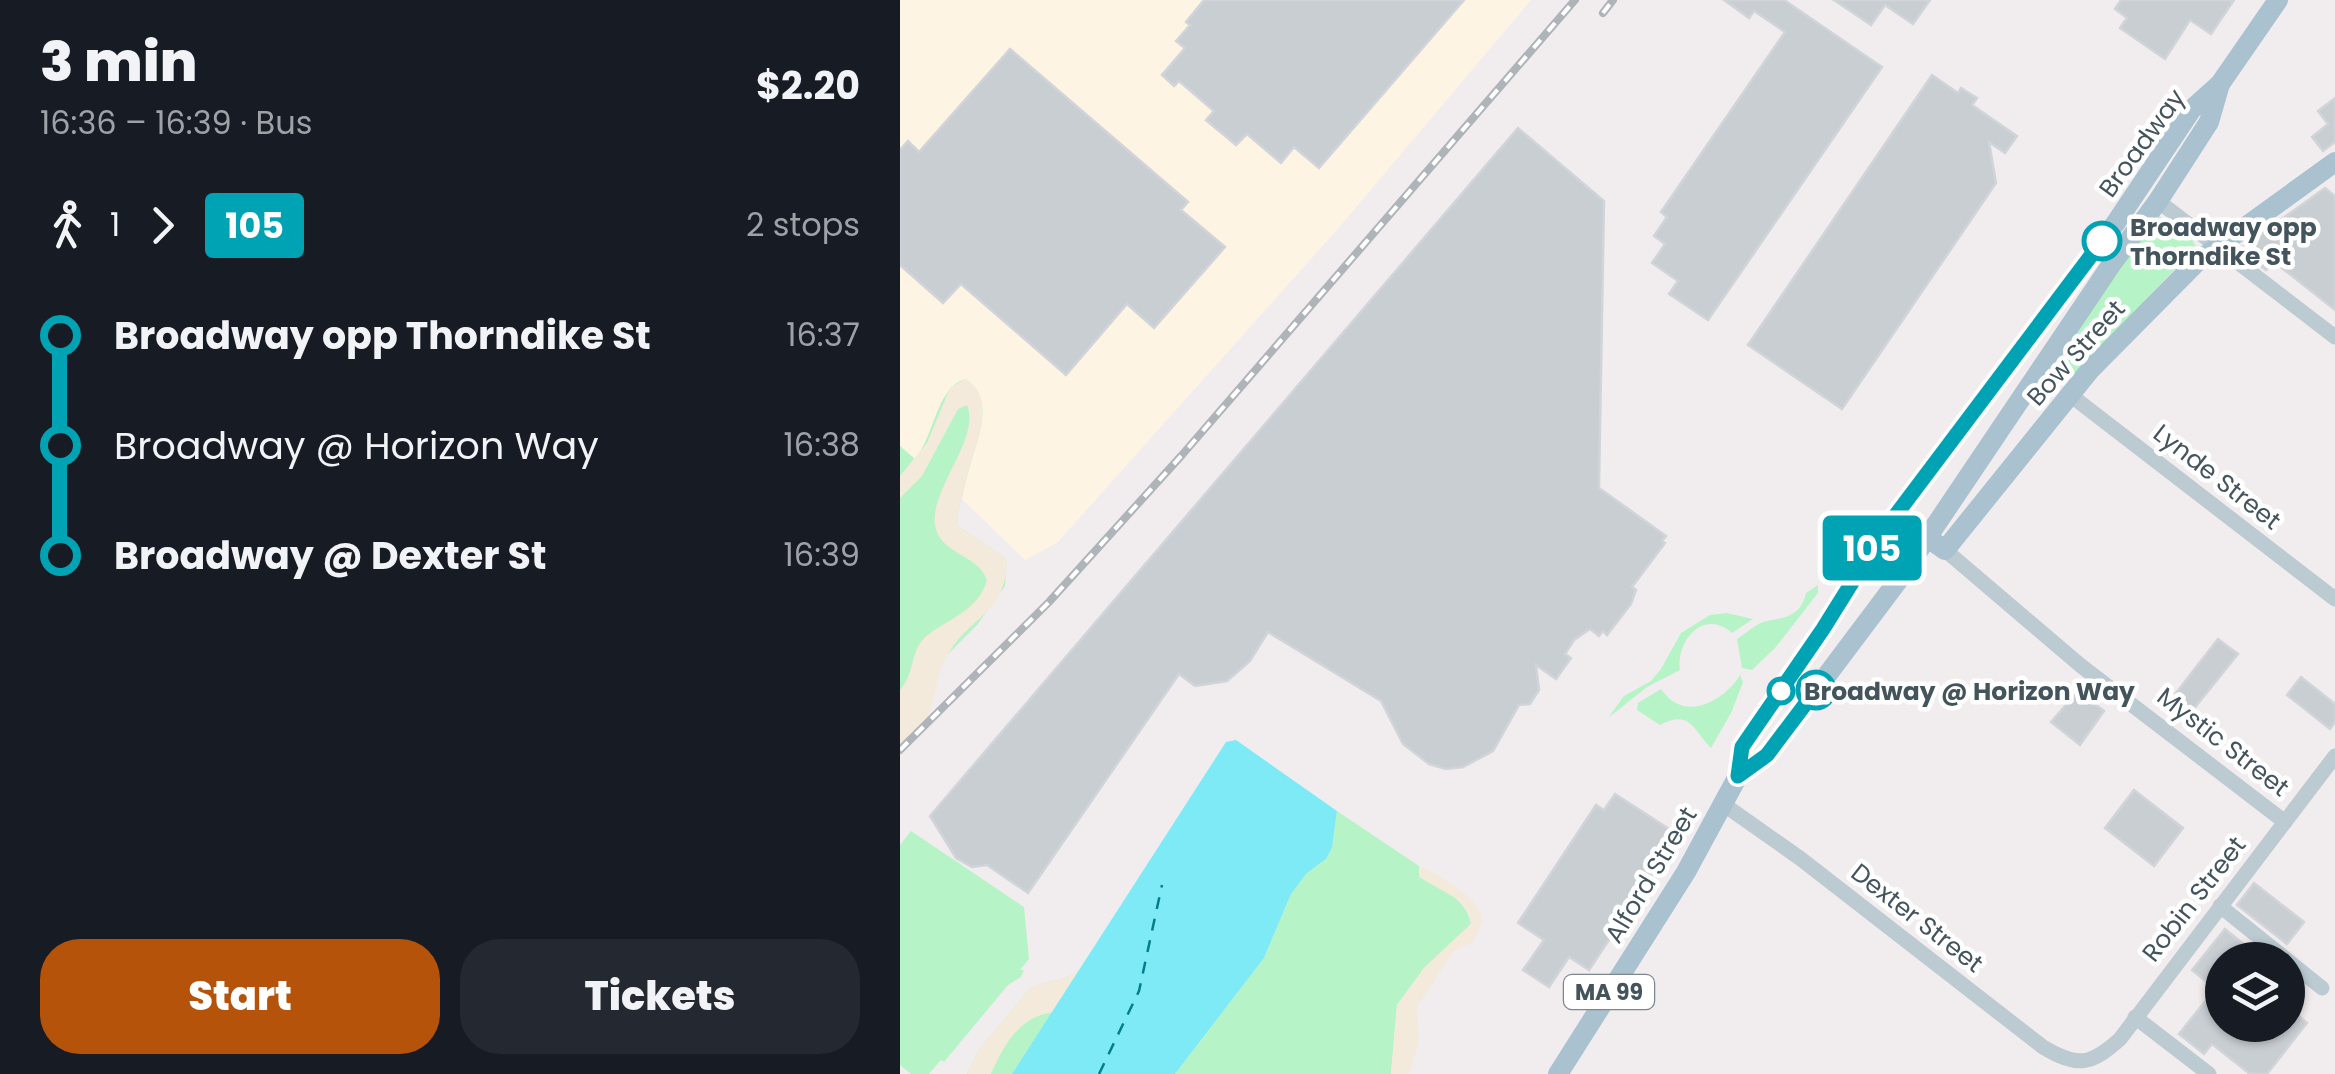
<!DOCTYPE html>
<meta charset="utf-8">
<style>
:root{--surface:#171b24;--page:#242831;--text:#f1f3f6;--muted:#9ea1a6;--accent:#b45309}
body{margin:0;font-family:Poppins,sans-serif;background:var(--page);color:var(--text);height:100vh;display:flex;flex-direction:column;font-size:38px;white-space:nowrap}
*{box-sizing:border-box;margin:0}
p{font-size:32px;color:var(--muted)}
.icon{flex:none;width:55px;height:55px;fill:none;stroke:currentColor;stroke-width:2;stroke-linecap:round;stroke-linejoin:round}
.map{position:relative;flex:1;overflow:hidden}
.sheet{display:flex;flex-direction:column;background:var(--surface);width:900px}
.sheet>*{flex:none}
.badge{padding:0 20px;border-radius:8px;font-size:35px;line-height:65px}
.tools{position:absolute;left:1305px;top:942px;display:grid;gap:20px}
.tools a{display:grid;place-items:center;width:100px;height:100px;border-radius:50%;background:var(--surface);box-shadow:0 2px 8px #0004;font-size:50px}
.map>.badge{position:absolute;translate:-50% -50%;box-shadow:0 0 0 5px #fff}
.legs{display:flex;align-items:center;gap:15px;height:110px;padding:0 40px;font-size:32px}
.legs p{margin-inline-start:auto}
.head{display:flex;align-items:center;justify-content:space-between;height:170px;padding:0 40px}
h1{font-size:55px;font-weight:800;line-height:75px}
.cta{display:flex;gap:20px;margin-top:auto;padding:20px 40px}
.cta a{flex:1;height:115px;border-radius:40px;background:var(--accent);color:#fff;font-size:40px;font-weight:800;line-height:115px;text-align:center}
.cta a+a{background:var(--page);color:var(--text)}
ul{padding:0 40px;list-style:none}
li{display:flex;align-items:center;gap:35px;height:110px;font-size:38px}
li i{display:grid;place-items:center;width:15px;height:100%;margin:0 12px;background:currentColor}
li i::after{content:'';width:25px;height:25px;margin:-12px;border:8px solid;border-radius:50%;background:var(--surface)}
li p{margin-inline-start:auto}
li:first-child i{background:linear-gradient(#0000 50%,currentColor 0)}
li:last-child i{background:linear-gradient(currentColor 50%,#0000 0)}
main{display:flex;flex:1;min-height:0}
.map>svg:first-child{display:block}
</style>
<main>
<section class="sheet">
<div class="head"><div><h1>3 min</h1><p>16:36 – 16:39 · Bus</p></div><b>$2.20</b></div>
<div class="legs"><svg class="icon" aria-label="walk" viewBox="0 0 24 24"><circle cx="13" cy="4" r="2"/><path d="M13 8l-2 6 4 7M11 14l-3 7M7 12l3-4h3l4 4"/></svg>1<svg class="icon" aria-label="forward" viewBox="0 0 24 24"><path d="M9 5l7 7-7 7"/></svg><b class="badge" style="background:#00a3b4;color:#fff">105</b><p>2 stops</p></div>
<ul>
<li><i style="color:#00a3b4"></i><b>Broadway opp Thorndike St</b><p>16:37</p></li>
<li><i style="color:#00a3b4"></i><span>Broadway @ Horizon Way</span><p>16:38</p></li>
<li><i style="color:#00a3b4"></i><b>Broadway @ Dexter St</b><p>16:39</p></li>
</ul>
<div class="cta"><a>Start</a><a>Tickets</a></div>
</section>
<div class="map">
<svg width="1435" height="1074" viewBox="0 0 1435 1074">
<rect width="100%" height="100%" fill="#f1edee"/>
<polygon fill="#fef4e4" points="0,0 631,0 436,231 157,543 125,560 65,502 0,446"/>
<g fill="#b6f4c7">
<polygon points="1258,215 1293,241 1296,247 1176,373 1166,379 1150,369"/>
<path d="M65,379C94,396 80,433 72,459C66,477 63,496 57,514L58,526L104,557L107,561L105,586L77,625L47,655L36,678L28,715L0,757V446L15,459C34,437 36,388 65,379Z"/>
<path d="M918,585V593L875,648L852,670L842,668L837,639C846,633 857,623 867,621C886,618 901,615 906,593Z"/>
<path d="M827,613L853,619L832,633C804,608 776,640 780,670L747,687L708,718L724,696L751,681L761,669L781,633L810,615Z"/>
<path d="M840,675L843,682L832,711L811,748C793,730 791,709 760,725L737,710L738,703L761,689C783,723 824,702 840,675Z"/>
<path d="M437,811L519,866L520,877C541,890 566,897 571,924L524,968L497,1005L491,1074H275L364,958L391,894L407,873L426,859L432,848Z"/>
<polygon points="11,831 124,907 129,959 120,970 124,970 121,977 108,985 44,1062 41,1060 29,1074 11,1074 0,1065 0,845"/>
<path d="M182,968L112,1074H67L78,1051L130,988C148,979 166,982 182,968Z"/>
</g>
<g fill="#f4eadc">
<path d="M65,379C94,396 80,433 72,459C66,477 63,496 57,514L58,526L104,557L107,561C106,612 72,616 50,651C36,672 38,689 30,710C24,727 10,742 0,757V690C16,673 9,648 29,634C50,618 79,610 87,580C77,553 40,555 35,525C30,488 81,439 67,405L58,409L22,476L0,498V476L27,443L50,388Z"/>
<path d="M519,866C533,870 581,899 582,918C582,926 576,935 573,942L554,951L517,1007L519,1042L509,1074H491L497,1005L524,968L571,924L569,912L559,900L519,877Z"/>
<path d="M182,968L154,1012C119,1016 104,1045 91,1074H67L78,1051L130,988C148,979 166,982 182,968Z"/>
</g>
<polygon fill="#7eeaf6" points="336,740 437,811 432,848 426,859 407,873 391,894 364,958 275,1074 112,1074 326,742"/>
<g fill="none" stroke-linecap="round" stroke-linejoin="round">
<polyline stroke="#047e8b" stroke-width="2.5" stroke-dasharray="12 10" stroke-linecap="butt" points="199,1074 239,991 262,885"/>
</g>
<g fill="#c9ced3" stroke="#d1d5da" stroke-width="2.5">
<polygon points="304,0 564,0 419,168 394,147 381,163 347,134 336,145 306,120 314,111 279,81 274,86 262,75 285,48 276,41 290,25 286,22"/>
<polygon points="824,0 884,0 982,67 808,320 769,294 778,281 752,263 765,244 754,236 767,217 761,212 885,32 854,11 849,18"/>
<polygon points="934,0 1030,0 1013,24 985,5 971,25"/>
<polygon points="1221,0 1334,0 1311,34 1290,20 1265,59 1220,28 1227,18 1215,9"/>
<polygon points="110,49 288,202 281,210 325,247 254,328 227,304 166,375 61,284 43,303 0,265 0,150 8,141 19,152"/>
<polygon points="1032,75 1058,93 1061,88 1077,98 1072,105 1117,136 1105,153 1089,142 1096,183 942,409 848,345"/>
<polygon points="1435,98 1435,142 1423,151 1412,137 1428,124 1418,111"/>
<polygon points="618,128 704,201 699,488 766,536 762,541 765,543 732,587 736,590 731,604 707,635 703,631 699,636 690,629 674,640 665,654 671,658 656,679 636,665 639,690 630,704 619,705 593,751 563,767 546,769 529,764 503,744 481,701 368,632 350,661 327,681 295,686 279,674 128,893 87,865 72,867 56,858 30,816"/>
<polygon points="1425,188 1435,196 1435,310 1373,261 1366,270 1340,249"/>
<polygon points="1318,639 1338,654 1288,716 1269,702"/>
<polygon points="1401,677 1435,704 1435,722 1430,729 1387,695"/>
<polygon points="1178,691 1204,711 1180,745 1151,722"/>
<polygon points="1234,790 1283,828 1254,866 1205,828"/>
<polygon points="715,794 772,831 762,847 768,851 689,970 669,957 649,987 623,970 644,940 618,923 696,805 704,810"/>
<polygon points="1354,883 1404,922 1387,944 1337,905"/>
<polygon points="1325,929 1363,960 1322,960 1322,1025 1388,1025 1388,1007 1407,1023 1367,1074 1350,1074 1312,1044 1304,1054 1279,1034 1315,989 1292,970"/>
</g>
<g fill="none" stroke-linecap="round" stroke-linejoin="round">
<g stroke="#bccbd2" stroke-width="15">
<polyline points="1258,201 1435,337"/>
<polyline points="1169,394 1435,599"/>
<polyline points="1045,550 1180,665 1385,822"/>
<path d="M823,804L901,859L1143,1047C1178,1068 1191,1065 1220,1039L1435,756"/>
<polyline points="1320,906 1422,988"/>
<polyline points="1235,1017 1309,1074"/>
</g>
<g stroke="#aac1d0" stroke-width="20">
<polyline points="1025,536 1045,550 1190,370 1298,261 1435,162"/>
<polyline points="838,776 867,755 1000,578 1213,262 1258,201 1309,122 1320,84"/>
<polyline points="658,1074 786,872 838,776 842,747 923,629 985,528 1215,224 1292,109 1320,84 1378,0"/>
</g>
<g stroke="#afb4b9" stroke-width="8">
<g id="rail">
<polyline points="703,13 713,0"/>
<polyline points="0,750 149,602 282,455 675,0"/>
</g>
</g>
<use href="#rail" stroke="#fff" stroke-width="4" stroke-dasharray="11" stroke-linecap="butt"/>
</g>
<g fill="none" stroke-linecap="round" stroke-linejoin="round">
<g stroke="#fff" stroke-width="22">
<polyline id="line-1" points="916,690 867,755 838,776 842,747 923,629 986,528 1202,241"/>
</g>
<use href="#line-1" stroke="#00a3b4" stroke-width="15"/>
</g>
<g fill="#fff" stroke="#00a3b4" stroke-width="5">
<circle cx="1202" cy="241" r="18"/>
<circle cx="916" cy="690" r="18"/>
<circle cx="881" cy="691" r="12"/>
</g>
<g text-anchor="middle" dominant-baseline="central" stroke-width="9" stroke-linejoin="round" paint-order="stroke">
<rect fill="#fff" stroke="#7c878e" stroke-width="2.5" x="664" y="975" width="90" height="34" rx="8"/>
<g font-size="22" font-weight="bold" fill="#44545d">
<text x="709" y="992">MA 99</text>
</g>
<g font-size="25" fill="#44545d" stroke="#fff">
<text transform="translate(1242 143) rotate(-54)">Broadway</text>
<text transform="translate(1176 353) rotate(-48)">Bow Street</text>
<text transform="translate(1317 477) rotate(38)">Lynde Street</text>
<text transform="translate(1323 742) rotate(38)">Mystic Street</text>
<text transform="translate(751 875) rotate(-59)">Alford Street</text>
<text transform="translate(1294 899) rotate(-52)">Robin Street</text>
<text transform="translate(1017 918) rotate(38)">Dexter Street</text>
</g>
<g font-size="25" font-weight="bold" fill="#44545d" stroke="#fff" text-anchor="start">
<text x="1230" y="227">Broadway opp<tspan x="1230" dy="29">Thorndike St</tspan></text>
<text x="904" y="691">Broadway @ Horizon Way</text>
</g>
</g>
</svg>
<div class="tools">
<a><svg class="icon" aria-label="layers" viewBox="0 0 24 24"><path d="M12 4l9 5-9 5-9-5zM3 14l9 5 9-5"/></svg></a>
</div>
<b class="badge" style="left:972px;top:548px;background:#00a3b4;color:#fff">105</b>
</div>
</main>
